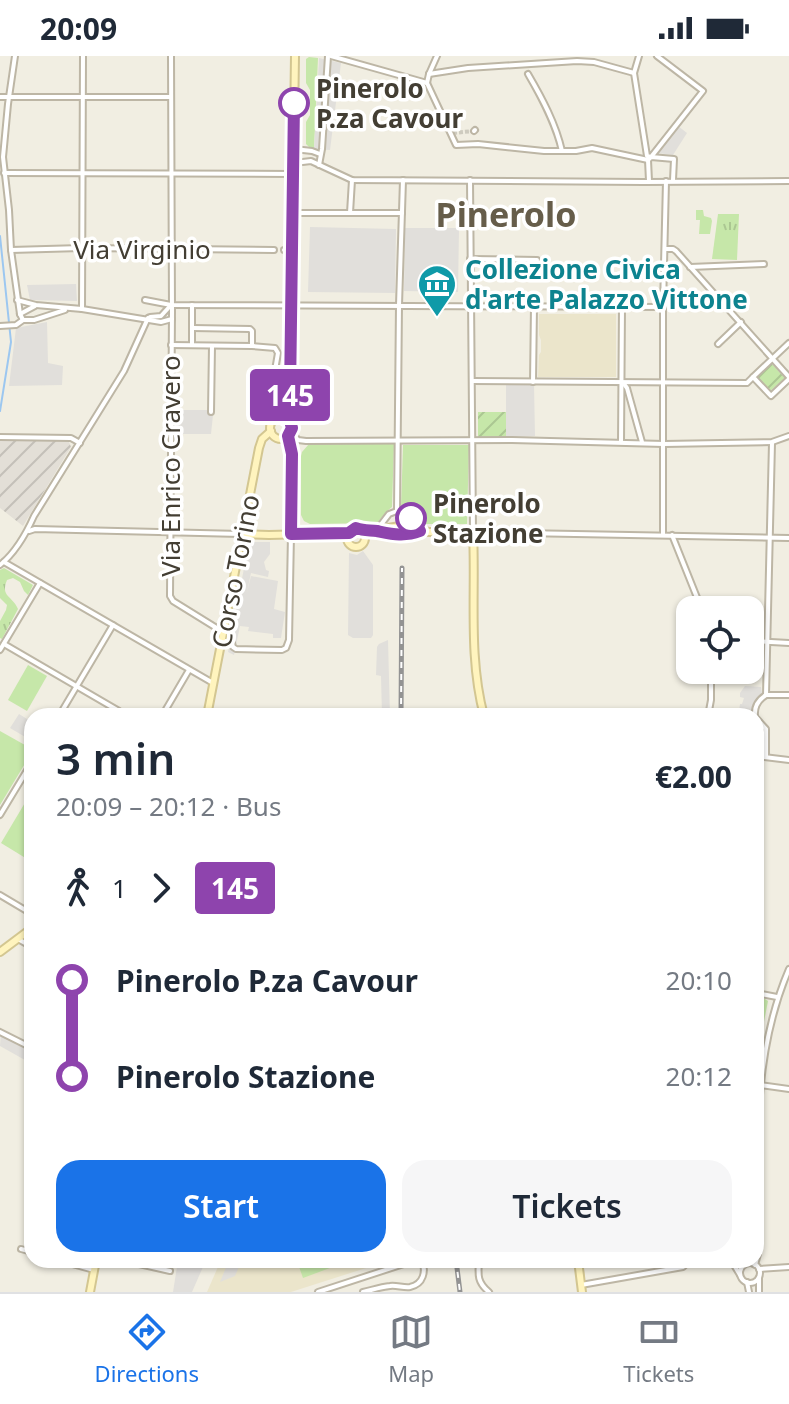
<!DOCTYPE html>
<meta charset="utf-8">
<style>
:root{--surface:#fff;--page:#f6f6f7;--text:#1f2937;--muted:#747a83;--line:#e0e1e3;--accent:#1a73e8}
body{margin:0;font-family:"Noto Sans",sans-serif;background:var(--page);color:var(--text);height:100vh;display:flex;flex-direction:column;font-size:30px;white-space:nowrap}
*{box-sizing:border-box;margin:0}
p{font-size:26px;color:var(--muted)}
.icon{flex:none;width:44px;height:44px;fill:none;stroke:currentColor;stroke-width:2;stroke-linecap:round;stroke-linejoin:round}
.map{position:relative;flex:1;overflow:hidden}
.details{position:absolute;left:24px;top:652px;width:740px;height:560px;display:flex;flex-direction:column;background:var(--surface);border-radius:24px;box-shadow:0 2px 6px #0004}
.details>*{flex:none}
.badge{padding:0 16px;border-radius:6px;font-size:28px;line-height:52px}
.tools{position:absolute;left:676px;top:540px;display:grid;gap:16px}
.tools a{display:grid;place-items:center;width:88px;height:88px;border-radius:16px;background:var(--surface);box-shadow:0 2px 6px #0004;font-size:40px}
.map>.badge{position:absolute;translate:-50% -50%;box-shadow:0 0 0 4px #fff}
.legs{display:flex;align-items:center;gap:12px;height:88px;padding:0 32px;font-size:26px}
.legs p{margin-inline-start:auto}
.headline{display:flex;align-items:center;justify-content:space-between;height:136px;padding:0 32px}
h1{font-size:44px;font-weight:600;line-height:60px}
.button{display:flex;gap:16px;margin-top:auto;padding:16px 32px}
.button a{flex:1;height:92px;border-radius:24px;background:var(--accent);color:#fff;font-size:32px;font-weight:600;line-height:92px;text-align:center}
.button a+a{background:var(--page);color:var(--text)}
ul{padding:0 32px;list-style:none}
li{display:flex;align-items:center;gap:28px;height:96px;font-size:30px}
li i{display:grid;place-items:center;width:12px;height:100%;margin:0 10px;background:currentColor}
li i::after{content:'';width:20px;height:20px;margin:-10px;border:6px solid;border-radius:50%;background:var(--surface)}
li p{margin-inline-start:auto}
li:first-child i{background:linear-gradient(#0000 50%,currentColor 0)}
li:last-child i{background:linear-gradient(currentColor 50%,#0000 0)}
.status{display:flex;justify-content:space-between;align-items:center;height:56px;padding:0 40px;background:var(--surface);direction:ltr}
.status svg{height:22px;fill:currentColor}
.tabs{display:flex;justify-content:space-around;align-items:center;height:112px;border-top:2px solid var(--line);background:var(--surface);font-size:22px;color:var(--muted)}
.tabs a{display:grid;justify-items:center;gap:4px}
.tabs .current{color:var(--accent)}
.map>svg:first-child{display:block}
</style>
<div class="status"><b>20:09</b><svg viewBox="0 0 49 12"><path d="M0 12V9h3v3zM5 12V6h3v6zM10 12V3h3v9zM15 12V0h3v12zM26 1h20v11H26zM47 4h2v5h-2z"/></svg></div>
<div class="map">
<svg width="789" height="1236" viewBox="0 0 789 1236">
<defs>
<pattern id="industrial-furrows" width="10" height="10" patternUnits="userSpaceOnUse" patternTransform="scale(2)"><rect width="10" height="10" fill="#e3dfd7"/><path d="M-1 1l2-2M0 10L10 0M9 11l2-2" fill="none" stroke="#c4c0b9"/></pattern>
<pattern id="grass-tufts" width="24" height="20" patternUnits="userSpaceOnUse" patternTransform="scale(2)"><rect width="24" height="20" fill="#c6e7a9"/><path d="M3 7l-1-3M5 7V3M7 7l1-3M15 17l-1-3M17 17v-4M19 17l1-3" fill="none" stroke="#abc792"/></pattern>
<pattern id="garden-furrows" width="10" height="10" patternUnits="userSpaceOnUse" patternTransform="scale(2)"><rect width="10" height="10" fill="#c6e7a9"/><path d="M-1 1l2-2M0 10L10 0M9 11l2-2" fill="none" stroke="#abc792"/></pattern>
</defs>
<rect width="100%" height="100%" fill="#f1eee2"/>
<polygon fill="url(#industrial-furrows)" points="0,382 66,382 69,386 71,391 23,470 0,452"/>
<g fill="#ebe5cb">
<polygon points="539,258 616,258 616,321 538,321 539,299 541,296 541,284 539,279"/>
<polygon points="221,1204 391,1204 291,1236 207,1236"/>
</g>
<g fill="url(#grass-tufts)">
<polygon points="696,154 703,154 704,160 711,162 712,165 710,178 699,178 700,164 696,164"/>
<polygon points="718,158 739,158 737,204 712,203"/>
<path d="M4,512L33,529L28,539L24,535L20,526L13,522L7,524C0,541 13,540 18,553L2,583L0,582V565L6,554L7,549L0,542V514Z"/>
</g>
<g fill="#c6e7a9">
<polygon points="309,1 318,2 314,93 310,92 306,88 306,66 310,59 310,34 306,27 306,3"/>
<polygon points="309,388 394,388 392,451 386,456 377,467 310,468 304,465 301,459 301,400 302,396"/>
<polygon points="403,389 469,389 467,468 424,468 417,466 413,458 401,452"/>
<polygon points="28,609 47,620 27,655 8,644"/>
<polygon points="0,675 32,693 32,696 0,749"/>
<polygon points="32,735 32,806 1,787"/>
<polygon points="756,942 765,943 768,945 762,976 756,975"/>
<polygon points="300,1204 345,1204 346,1206 303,1222 297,1205"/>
</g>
<g fill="url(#garden-furrows)">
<polygon points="771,307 785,322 769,336 756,322"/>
<rect x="478" y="356" width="28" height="25"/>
</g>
<g fill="#e1dfdb">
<polygon points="319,2 341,7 330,94 314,93"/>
<polygon points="678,70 687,77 673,99 657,97"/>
<polygon points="310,171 396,173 395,237 308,236"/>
<polygon points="405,172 459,172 458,236 404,235"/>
<polygon points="76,228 77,245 30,244 27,229"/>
<polygon points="47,266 48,307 63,310 62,329 9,330 16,272"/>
<polygon points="506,329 534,329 535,380 506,381"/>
<polygon points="176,354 209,354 213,359 211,378 176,378"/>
<polygon points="249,486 270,486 270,498 264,506 266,514 269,515 268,521 251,517 247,536 251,520 278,525 274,553 285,556 281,582 273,582 273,578 248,575 249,571 240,570 234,599 228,596"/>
<polygon points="363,495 373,509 373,579 371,582 353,582 348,579 349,497 357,499"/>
<polygon points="388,584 390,660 382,660 381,620 376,619 377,591 379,588"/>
<polygon points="745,630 761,631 762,637 754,646 751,656 739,655 740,648 742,648 744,642 740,641 740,637"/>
<polygon points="19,658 32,666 32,685 10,672"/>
<polygon points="1,976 32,992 32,1008 0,990"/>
<polygon points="178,1204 206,1204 192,1236 173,1236"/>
<polygon points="229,1204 242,1204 235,1220 220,1226"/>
</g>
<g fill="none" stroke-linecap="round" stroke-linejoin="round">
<polyline stroke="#9cc7f0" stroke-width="2" points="0,180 11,286 0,355"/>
<polyline stroke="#cecbbf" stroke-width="4" stroke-dasharray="4 2" stroke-linecap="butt" points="453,77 474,75"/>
<g stroke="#bdb6a5" stroke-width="8">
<g id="street">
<polyline points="15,0 8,48 3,101 9,154 11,194 20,258"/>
<polyline points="171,0 172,256 170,540 173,545 223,576"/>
<polyline points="331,0 427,27"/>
<polyline points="639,0 634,17 647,100 651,101 703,35 657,0"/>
<polyline points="429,18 468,12 577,5 594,6 634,17"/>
<path d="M528,18C542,42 556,68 562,95"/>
<polyline points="427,27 456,89 478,88 544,95 576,95 592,92 648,104"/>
<polyline points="427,27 429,18 437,0"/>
<polyline points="0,41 171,41"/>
<polyline points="474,75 475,74"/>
<polyline points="294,93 312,95 320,98"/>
<polyline points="294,107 311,105 352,124 644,126 789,125"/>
<polyline points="319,109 322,93 328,0"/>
<polyline points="4,117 293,118"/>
<polyline points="470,124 473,476 789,482"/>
<polyline points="649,125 648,104 651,101 674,103 673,124"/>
<polyline points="292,157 402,157"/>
<polyline points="350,157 352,124"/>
<polyline points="665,193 673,193 676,195 789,321"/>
<polyline points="11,194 81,192 274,194"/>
<polyline points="284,194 292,193"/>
<polyline points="470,203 537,204"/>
<polyline points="690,211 764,208"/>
<polyline points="17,244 36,249 82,253 161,266 172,263"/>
<polyline points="145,244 171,249 663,251"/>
<polyline points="82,253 83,0"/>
<polyline points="20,258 23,264 34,264 65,254"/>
<polyline points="20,258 35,250"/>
<polyline points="150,261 161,260 171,249"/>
<polyline points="0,270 16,269 23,264"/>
<polyline points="193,272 250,273 252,275 252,290"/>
<polyline points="789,287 753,321 771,340 789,323"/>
<polyline points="718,288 741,266"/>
<polyline points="171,289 252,290 275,292 278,297 268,354 272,365"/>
<polyline points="192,289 192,249"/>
<polyline points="473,325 747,327 753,321"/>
<polyline points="533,326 534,250"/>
<polyline points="624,328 627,332 642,386"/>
<polyline points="211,356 212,290"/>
<polyline points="291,376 298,384 306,385 512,384 664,388 772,386 789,380"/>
<polyline points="0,381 71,382 80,387"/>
<polyline points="621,386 622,251"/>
<polyline points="397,455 399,249 403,124"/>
<path d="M397,455C409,458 413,466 420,475L398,479L376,475L389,458Z"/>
<polyline points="29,475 35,473 241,478"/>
<polyline points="663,478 663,251 666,125"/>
<polyline points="672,479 702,554"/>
<polyline points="4,506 213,627"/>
<path d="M0,509C15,497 26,478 34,460L124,315L148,262"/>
<polyline points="221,584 232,587 233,591 236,593 282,594 286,592 289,584 291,478"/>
<polyline points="750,585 789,587"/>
<polyline points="4,588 119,655"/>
<polyline points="0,594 40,527"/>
<polyline points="766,639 789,639"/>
<polyline points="59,660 113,569"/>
<polyline points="162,660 189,614"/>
<polyline points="708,660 711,644 711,614"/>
<path d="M755,660C754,650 758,644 766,639L772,387"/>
<polyline points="756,662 766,673 766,701"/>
<polyline points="756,700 789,704"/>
<polyline points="0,759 32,706"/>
<polyline points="0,839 32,858"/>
<polyline points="18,883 32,891"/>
<polyline points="756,937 777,941"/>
<polyline points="0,976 32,992"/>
<polyline points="760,1029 789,1033"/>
<polyline points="32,1057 32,1060"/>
<polyline points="21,1193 32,1196"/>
<polyline points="58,1204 94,1214"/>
<polyline points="121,1204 170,1215"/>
<path d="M479,1204C478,1219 477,1226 489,1236"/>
<polyline points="731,1204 740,1219"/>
<circle cx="750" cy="1217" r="10"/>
<path d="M755,1209L758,1198C758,1102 750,1004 789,913"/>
<polyline points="759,1213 789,1211"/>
<polyline points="759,1222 759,1236"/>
<polyline points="747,1226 749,1236"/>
<polyline points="581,1229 683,1211 690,1204"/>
<polyline points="318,1236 416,1204"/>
<path d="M363,1236C372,1234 380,1231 390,1230C396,1229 404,1232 410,1231C424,1228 426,1215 422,1204"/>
</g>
</g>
<g stroke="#d3c691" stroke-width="10">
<g id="secondary">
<polyline points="284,361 290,337 295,0"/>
<circle cx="281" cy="372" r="11"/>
<polyline points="288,380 292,398 291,478"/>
<circle cx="356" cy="482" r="9"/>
<path d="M364,476L400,470L429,476H473C476,537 468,600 484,660"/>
<polyline points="241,478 269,479 349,477"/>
<polyline points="207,660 259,392 262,383 271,375"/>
<polyline points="0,896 32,872"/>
<polyline points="578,1204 582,1236"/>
<polyline points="90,1236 96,1204"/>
</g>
</g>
<use href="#street" stroke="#fff" stroke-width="4"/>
<use href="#secondary" stroke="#fff4be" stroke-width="6"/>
<g stroke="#939393" stroke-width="5">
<g id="rail">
<polyline points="401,660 402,512"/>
<polyline points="456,1204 460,1236"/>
</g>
</g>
<use href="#rail" stroke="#fff" stroke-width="2" stroke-dasharray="6" stroke-linecap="butt"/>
</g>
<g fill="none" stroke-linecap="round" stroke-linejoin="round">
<g stroke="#fff" stroke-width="18">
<path id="line-1" d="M294,47L290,337L284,361L290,365L292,372L288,380L292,398L291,478L349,477L356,472C364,475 369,474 377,475C392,478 404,481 420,475L411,462"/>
</g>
<use href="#line-1" stroke="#8e44ad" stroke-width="12"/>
</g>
<defs>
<g id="museum-pin" transform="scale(2)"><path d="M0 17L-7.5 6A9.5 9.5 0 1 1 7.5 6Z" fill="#0f9aa8" stroke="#fff"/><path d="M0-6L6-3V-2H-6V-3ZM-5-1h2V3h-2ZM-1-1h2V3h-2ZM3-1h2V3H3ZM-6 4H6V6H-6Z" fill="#fff"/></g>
</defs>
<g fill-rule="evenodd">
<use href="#museum-pin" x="437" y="228"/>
</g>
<g fill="#fff" stroke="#8e44ad" stroke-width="4">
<circle cx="294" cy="47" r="14"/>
<circle cx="411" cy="462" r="14"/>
</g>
<g text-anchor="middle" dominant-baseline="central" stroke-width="7" stroke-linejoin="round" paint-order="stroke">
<g font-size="26" font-weight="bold" fill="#433e33" stroke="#fff" text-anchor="start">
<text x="316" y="32">Pinerolo<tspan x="316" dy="30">P.za Cavour</tspan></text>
<text x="433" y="447">Pinerolo<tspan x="433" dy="30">Stazione</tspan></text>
</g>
<g font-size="26" fill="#433e33" stroke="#fff">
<text x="142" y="193">Via Virginio</text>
<text transform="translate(170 410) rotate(-90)">Via Enrico Cravero</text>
<text transform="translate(235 515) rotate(-79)">Corso Torino</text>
</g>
<g font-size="26" font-weight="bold" fill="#0d838f" stroke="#fff" text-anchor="start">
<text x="465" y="213">Collezione Civica<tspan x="465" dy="30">d'arte Palazzo Vittone</tspan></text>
</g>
<g font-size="34" font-weight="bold" fill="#665d4a" stroke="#fff">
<text x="506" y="158">Pinerolo</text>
</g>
</g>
</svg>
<div class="tools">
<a><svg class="icon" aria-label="locate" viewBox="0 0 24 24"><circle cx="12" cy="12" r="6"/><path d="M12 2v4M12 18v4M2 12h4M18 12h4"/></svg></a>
</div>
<b class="badge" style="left:290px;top:339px;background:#8e44ad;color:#fff">145</b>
<section class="details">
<div class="headline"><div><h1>3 min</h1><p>20:09 – 20:12 · Bus</p></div><b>€2.00</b></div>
<div class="legs"><svg class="icon" aria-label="walk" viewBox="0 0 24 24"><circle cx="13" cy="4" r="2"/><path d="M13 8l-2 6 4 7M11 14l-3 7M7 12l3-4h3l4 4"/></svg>1<svg class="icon" aria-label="forward" viewBox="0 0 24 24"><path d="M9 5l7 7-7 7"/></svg><b class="badge" style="background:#8e44ad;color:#fff">145</b></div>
<ul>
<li><i style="color:#8e44ad"></i><b>Pinerolo P.za Cavour</b><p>20:10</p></li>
<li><i style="color:#8e44ad"></i><b>Pinerolo Stazione</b><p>20:12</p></li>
</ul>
<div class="button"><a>Start</a><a>Tickets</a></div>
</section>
</div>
<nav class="tabs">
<a class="current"><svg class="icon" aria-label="directions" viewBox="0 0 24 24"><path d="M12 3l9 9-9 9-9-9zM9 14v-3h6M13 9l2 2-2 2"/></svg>Directions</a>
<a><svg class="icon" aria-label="map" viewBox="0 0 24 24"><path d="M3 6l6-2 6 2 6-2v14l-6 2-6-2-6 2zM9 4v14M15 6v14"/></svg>Map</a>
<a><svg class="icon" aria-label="tickets" viewBox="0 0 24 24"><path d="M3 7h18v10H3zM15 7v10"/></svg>Tickets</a>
</nav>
